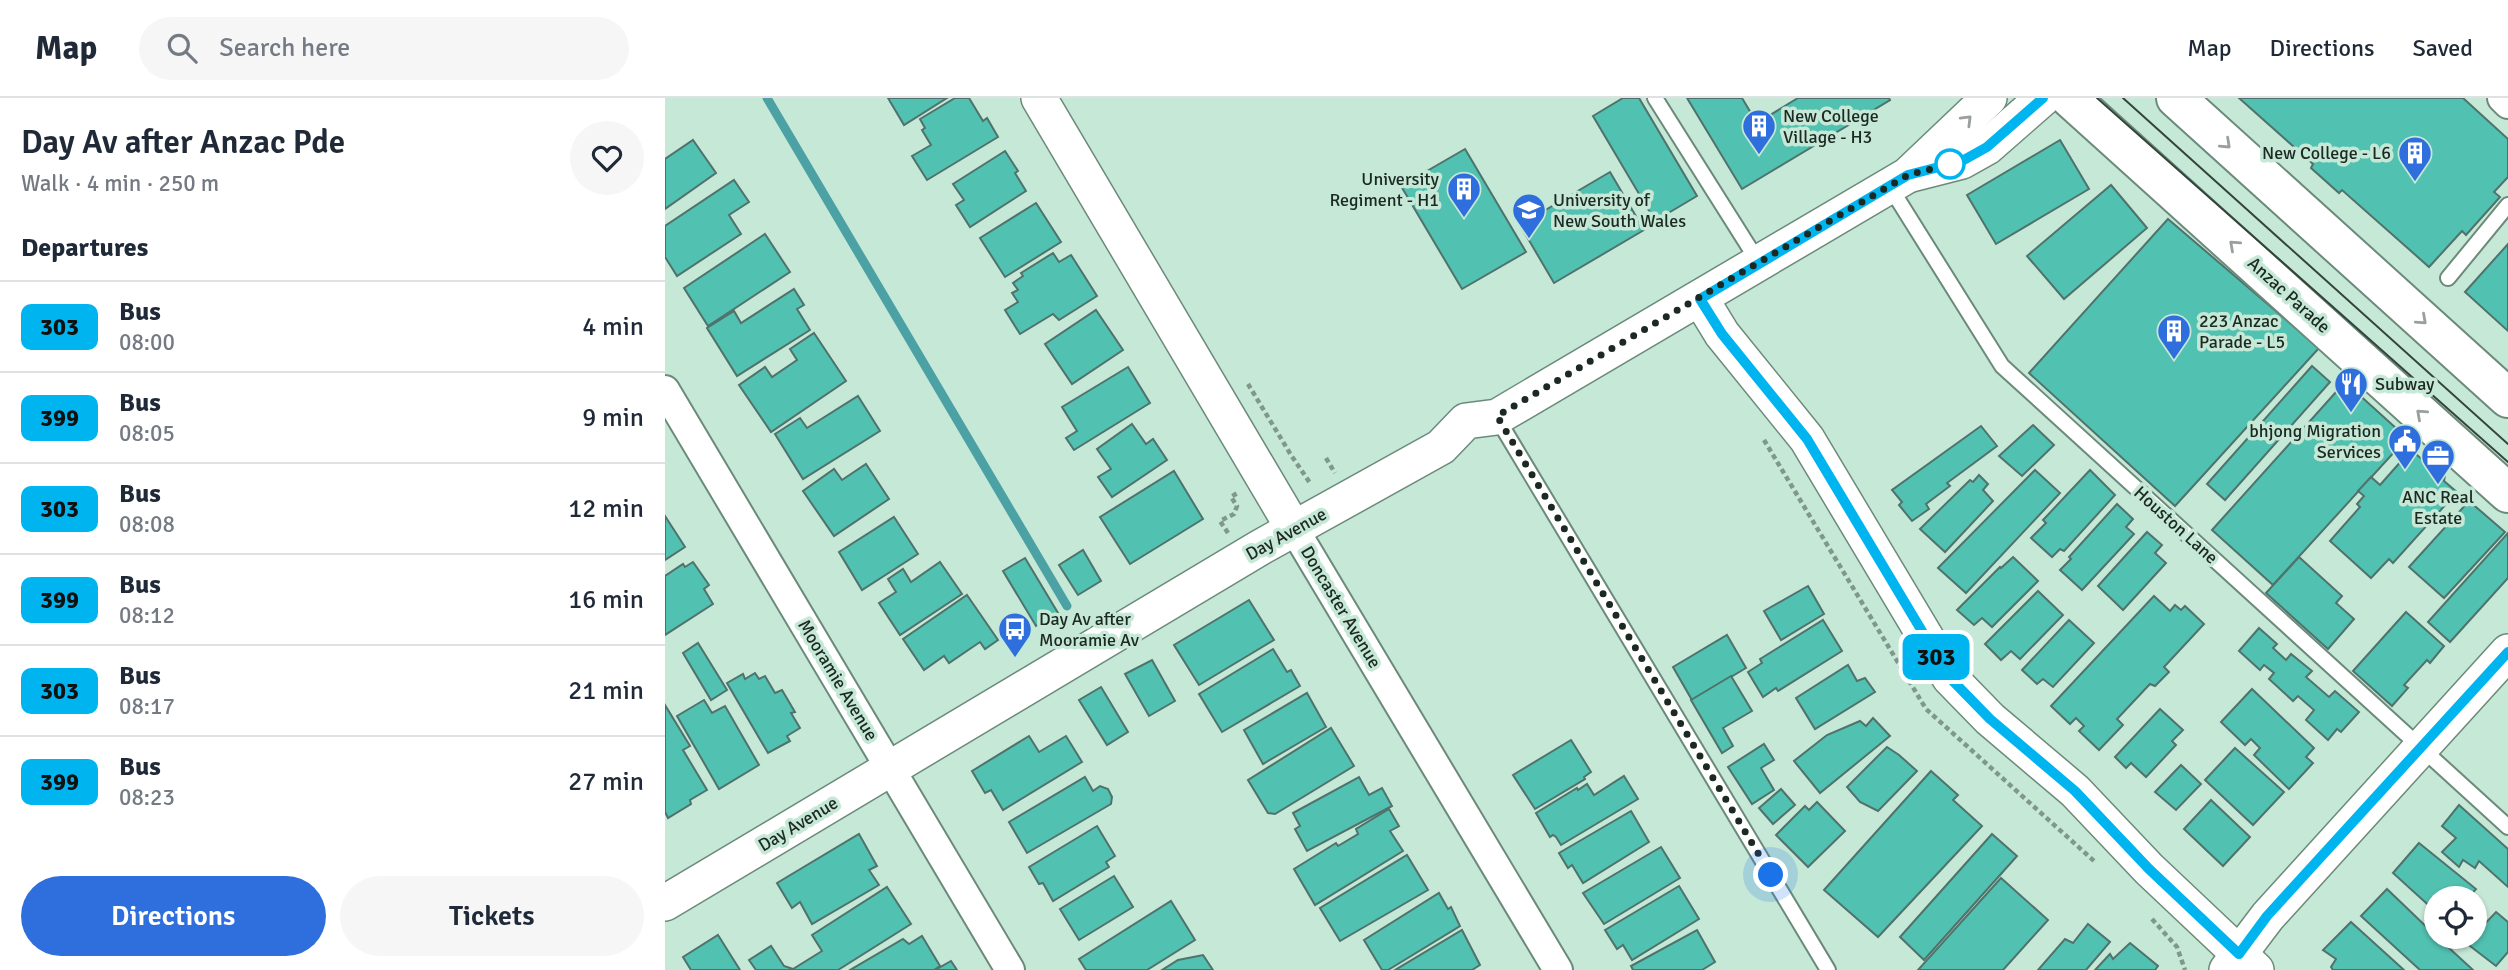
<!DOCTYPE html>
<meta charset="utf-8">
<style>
:root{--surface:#fff;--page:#f6f6f7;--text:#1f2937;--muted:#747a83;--line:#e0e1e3;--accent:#2f6fdd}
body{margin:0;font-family:Signika,sans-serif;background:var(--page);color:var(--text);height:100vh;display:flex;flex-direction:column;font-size:26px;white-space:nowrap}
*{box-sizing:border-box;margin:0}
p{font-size:23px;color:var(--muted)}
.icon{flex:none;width:38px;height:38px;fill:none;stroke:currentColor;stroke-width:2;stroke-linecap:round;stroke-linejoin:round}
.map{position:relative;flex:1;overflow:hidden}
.panel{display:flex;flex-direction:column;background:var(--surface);width:665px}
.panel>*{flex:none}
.badge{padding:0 14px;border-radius:10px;font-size:24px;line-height:46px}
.buttons{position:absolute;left:1759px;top:788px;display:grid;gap:14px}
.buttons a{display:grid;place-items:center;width:63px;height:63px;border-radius:50%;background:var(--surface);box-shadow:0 2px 5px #0004;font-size:35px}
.you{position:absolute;width:35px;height:35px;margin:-18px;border:5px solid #fff;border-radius:50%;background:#1a73e8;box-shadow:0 0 0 10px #1a73e833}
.map>.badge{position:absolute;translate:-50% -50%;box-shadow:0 0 0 4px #fff}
h2{padding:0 21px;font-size:26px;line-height:63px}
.round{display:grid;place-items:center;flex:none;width:74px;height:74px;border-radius:37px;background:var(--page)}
.head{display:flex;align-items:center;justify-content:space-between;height:119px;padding:0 21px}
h1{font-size:33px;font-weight:600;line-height:52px}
.action{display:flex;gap:14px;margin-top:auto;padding:14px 21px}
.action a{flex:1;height:80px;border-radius:42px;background:var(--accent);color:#fff;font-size:28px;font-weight:600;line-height:80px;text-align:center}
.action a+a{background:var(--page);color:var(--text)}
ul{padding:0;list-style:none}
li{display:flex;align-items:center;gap:21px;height:91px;padding:0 21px;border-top:2px solid var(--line)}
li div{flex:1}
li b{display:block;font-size:26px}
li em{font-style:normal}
li .badge{min-width:77px;font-weight:700;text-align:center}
header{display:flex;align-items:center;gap:42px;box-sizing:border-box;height:98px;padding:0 35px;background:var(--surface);border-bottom:2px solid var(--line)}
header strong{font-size:33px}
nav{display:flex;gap:38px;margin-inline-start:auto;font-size:24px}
.search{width:490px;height:63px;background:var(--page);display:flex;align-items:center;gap:18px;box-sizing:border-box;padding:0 24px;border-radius:38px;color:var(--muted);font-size:26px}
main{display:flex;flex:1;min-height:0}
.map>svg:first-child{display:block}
</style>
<header>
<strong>Map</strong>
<div class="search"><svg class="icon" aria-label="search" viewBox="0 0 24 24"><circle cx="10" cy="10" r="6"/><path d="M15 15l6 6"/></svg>Search here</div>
<nav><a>Map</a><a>Directions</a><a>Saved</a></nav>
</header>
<main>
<section class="panel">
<div class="head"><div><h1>Day Av after Anzac Pde</h1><p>Walk · 4 min · 250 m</p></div><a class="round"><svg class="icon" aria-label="heart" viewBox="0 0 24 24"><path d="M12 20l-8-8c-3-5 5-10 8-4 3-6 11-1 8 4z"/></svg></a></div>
<h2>Departures</h2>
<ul>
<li><span class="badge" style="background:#00b5ef;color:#111">303</span><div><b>Bus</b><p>08:00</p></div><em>4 min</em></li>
<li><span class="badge" style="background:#00b5ef;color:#111">399</span><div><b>Bus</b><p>08:05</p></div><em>9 min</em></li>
<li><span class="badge" style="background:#00b5ef;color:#111">303</span><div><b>Bus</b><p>08:08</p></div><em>12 min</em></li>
<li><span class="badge" style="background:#00b5ef;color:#111">399</span><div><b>Bus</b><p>08:12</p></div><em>16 min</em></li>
<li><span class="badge" style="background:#00b5ef;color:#111">303</span><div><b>Bus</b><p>08:17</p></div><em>21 min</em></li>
<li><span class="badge" style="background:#00b5ef;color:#111">399</span><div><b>Bus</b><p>08:23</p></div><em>27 min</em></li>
</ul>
<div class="action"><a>Directions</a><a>Tickets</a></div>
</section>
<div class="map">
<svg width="1843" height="872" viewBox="0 0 1843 872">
<rect width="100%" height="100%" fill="#c6e8d6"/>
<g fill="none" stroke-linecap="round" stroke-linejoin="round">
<polyline stroke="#4ca1a5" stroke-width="9" points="102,0 402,508"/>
</g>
<g fill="#51c1b1" stroke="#4f736c" stroke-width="2">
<polygon points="223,0 282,0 239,27"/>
<polygon points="290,0 304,0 318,23 322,20 333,39 262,82 247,58 266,47 257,32 260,30 255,21"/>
<polygon points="958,0 974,0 1032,98 990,123 928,18"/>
<polygon points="1022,0 1077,0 1092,25 1133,0 1224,0 1225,2 1077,91"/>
<polygon points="1574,0 1798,0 1843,41 1843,79 1829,94 1835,99 1801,137 1797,133 1764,169 1677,92 1674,95 1646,70 1648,66"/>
<polygon points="28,42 51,75 0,111 0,61"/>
<polygon points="1395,42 1424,91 1331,146 1302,97"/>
<polygon points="800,51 861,154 797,191 736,88"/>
<polygon points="340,53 353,73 350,75 361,93 305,129 291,107 299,102 288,86"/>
<polygon points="945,74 979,132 889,185 855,127"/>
<polygon points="69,82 84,104 64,117 76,136 12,178 0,159 0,128"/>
<polygon points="1446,87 1482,130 1399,201 1362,158"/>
<polygon points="371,105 396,144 340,179 315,140"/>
<polygon points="1503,121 1654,250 1510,408 1364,275"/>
<polygon points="100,136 125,174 43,228 19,190"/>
<polygon points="1843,146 1843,233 1800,194"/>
<polygon points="388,155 394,164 406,157 432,198 394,222 388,216 355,236 340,212 353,204 347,195 353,192 348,185 358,178 356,175"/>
<polygon points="129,191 139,207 132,211 145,232 72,278 42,230 69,213 76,225"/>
<polygon points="431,212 458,252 407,286 380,246"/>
<polygon points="149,235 181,283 106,334 74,287 100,269 107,279 132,262 125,251"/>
<polygon points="1647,268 1665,284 1560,402 1542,386"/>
<polygon points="463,269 485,305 409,352 401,340 412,333 397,309"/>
<polygon points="1680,284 1742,340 1608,487 1547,432"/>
<polygon points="193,298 215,333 138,381 110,336 135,320 142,330"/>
<polygon points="467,326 481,346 488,341 502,362 447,399 433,379 446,371 432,351"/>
<polygon points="1368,327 1389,347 1357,378 1334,358"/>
<polygon points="1316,328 1332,348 1282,385 1285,388 1261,406 1264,411 1247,423 1234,407 1237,404 1227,392"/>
<polygon points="1746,352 1759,363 1765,362 1780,377 1779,383 1792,394 1728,465 1724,461 1706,480 1665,443 1695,409 1692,406 1699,398 1693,393 1706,379 1715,387"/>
<polygon points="201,366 224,401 169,438 138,393 169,371 177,382"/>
<polygon points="1370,372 1395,395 1301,495 1273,470"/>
<polygon points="1425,372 1450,397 1399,453 1395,451 1387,459 1366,440 1381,425 1378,422"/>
<polygon points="509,373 538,421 465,466 435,419"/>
<polygon points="1314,377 1323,386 1318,392 1328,403 1280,454 1255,431 1305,382 1308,384"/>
<polygon points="1804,403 1840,434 1779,500 1744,469"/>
<polygon points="1452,406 1468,421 1461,429 1469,436 1417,492 1395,472 1406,461 1404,459"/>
<polygon points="0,418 20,449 0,462"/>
<polygon points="229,419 253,456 197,492 174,454"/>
<polygon points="1482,434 1497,447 1490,455 1501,465 1458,512 1433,488"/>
<polygon points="1843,435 1843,480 1785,544 1763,524"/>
<polygon points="418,452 436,483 413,497 394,467"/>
<polygon points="1348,459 1373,483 1327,529 1317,520 1309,527 1292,512 1335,469 1336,470"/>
<polygon points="1634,459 1677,498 1671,505 1689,521 1663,551 1601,495"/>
<polygon points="360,460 393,515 371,528 338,473"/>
<polygon points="28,464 44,487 39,491 48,506 0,537 0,478 18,466 20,469"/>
<polygon points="275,464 297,496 235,537 214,505 231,494 223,481 238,471 246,484"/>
<polygon points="1143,488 1159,516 1116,542 1099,513"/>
<polygon points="1373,493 1398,517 1355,561 1346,553 1336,562 1320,546"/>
<polygon points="302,497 333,542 320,551 315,544 284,565 279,558 259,572 238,541"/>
<polygon points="1489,498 1505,513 1510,507 1516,512 1520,508 1539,526 1499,569 1504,574 1490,588 1485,586 1452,621 1458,627 1434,652 1414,633 1419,628 1411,620 1405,626 1386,608"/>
<polygon points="584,502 609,542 534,587 509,547"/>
<polygon points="1741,514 1779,548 1765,565 1762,562 1739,587 1743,590 1727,608 1688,573"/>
<polygon points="1158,522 1177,553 1113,593 1111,590 1098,599 1083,574 1097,565 1095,561"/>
<polygon points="1404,522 1429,545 1388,589 1378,581 1372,586 1357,572"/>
<polygon points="1594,530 1612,546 1608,550 1621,562 1626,556 1647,573 1641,579 1664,599 1670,593 1694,614 1676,634 1672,631 1663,642 1641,622 1649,612 1633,598 1628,603 1604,581 1609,575 1599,567 1595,572 1574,553"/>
<polygon points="1062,537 1081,570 1027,602 1008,569"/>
<polygon points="33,545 62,592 46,602 18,555"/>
<polygon points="608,551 622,574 626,572 635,588 557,634 534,596"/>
<polygon points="487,562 510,603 484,618 460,576"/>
<polygon points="1183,567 1192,583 1200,580 1210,594 1150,631 1131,600"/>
<polygon points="90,575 94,581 100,578 110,595 117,592 130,614 126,615 135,630 122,638 125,643 103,655 62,585 78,576 80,581"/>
<polygon points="1066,578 1087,613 1058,630 1068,648 1057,655 1026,602"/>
<polygon points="436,589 463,634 442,647 414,602"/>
<polygon points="1587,591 1649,650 1641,659 1648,665 1624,691 1589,657 1595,650 1586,641 1580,647 1556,624"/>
<polygon points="642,595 661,629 598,666 579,632"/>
<polygon points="39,602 47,615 60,608 94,667 54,691 12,618"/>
<polygon points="0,607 25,648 18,652 42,692 25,702 26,706 3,720 0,714"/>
<polygon points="1495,611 1518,632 1507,643 1511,647 1481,679 1466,665 1461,670 1450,659"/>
<polygon points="1208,620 1225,638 1155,695 1129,663 1162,637 1195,623 1201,628"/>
<polygon points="666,630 689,668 610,716 603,715 583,682"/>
<polygon points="364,638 374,654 401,638 417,664 338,712 326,692 320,695 307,673"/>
<polygon points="906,642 926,674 919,679 920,681 870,711 848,677"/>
<polygon points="1099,646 1109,662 1096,670 1109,692 1087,706 1063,669"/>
<polygon points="1222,649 1234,657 1252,673 1213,713 1195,704 1182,689"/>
<polygon points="1570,650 1619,694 1588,727 1540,682"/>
<polygon points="1516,667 1536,686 1511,712 1490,694"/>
<polygon points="1266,673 1293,697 1288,702 1317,728 1213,839 1159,792"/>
<polygon points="959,678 973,701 896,747 891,739 888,737 885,739 871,715 912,690 913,692 922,686 929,697"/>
<polygon points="420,679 428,693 435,688 443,691 447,699 446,706 362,755 344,724"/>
<polygon points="694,679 704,697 717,690 727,708 642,753 630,731 635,728 628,715"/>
<polygon points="1116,691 1130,707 1108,726 1094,710"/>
<polygon points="1546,702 1585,739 1558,768 1519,731"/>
<polygon points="1152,704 1180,733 1143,769 1111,737 1140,708 1144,712"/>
<polygon points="1794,707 1843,751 1843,789 1814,763 1810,770 1798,762 1794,769 1777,754 1791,740 1777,728"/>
<polygon points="724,711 734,728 725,733 738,753 650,807 629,771 671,745 673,748 693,736 691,731"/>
<polygon points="966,713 984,744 918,785 907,767 903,770 894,755"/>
<polygon points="432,728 450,758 441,764 444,769 388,803 378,785 374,786 364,769"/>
<polygon points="194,736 212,768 204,772 214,787 147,826 135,804 127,810 112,785"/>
<polygon points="1327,736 1352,758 1259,862 1235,839"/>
<polygon points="1754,745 1811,791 1803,800 1771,800 1771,814 1728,775"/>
<polygon points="996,749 1015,780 939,826 918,795"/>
<polygon points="742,757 763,792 675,843 655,810"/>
<polygon points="449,778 468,809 414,842 395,811"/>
<polygon points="1336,780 1383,822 1338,872 1253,872"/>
<polygon points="1014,788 1034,821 967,862 958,847 952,851 940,832"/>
<polygon points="222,789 246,826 173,872 91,872 84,862 106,848 119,868 128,871 157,853 147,837"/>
<polygon points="1722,791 1771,838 1808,872 1755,872 1696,818"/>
<polygon points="774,795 783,811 786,809 795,828 723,872 717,872 699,842"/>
<polygon points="506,803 530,842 482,872 421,872 414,861"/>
<polygon points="1831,814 1843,824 1843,854 1831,868 1792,838 1810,838 1810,826 1815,831"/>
<polygon points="1686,824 1739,872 1668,872 1666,869 1671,861 1658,852"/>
<polygon points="1423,826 1445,844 1421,872 1373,872 1400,841 1408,845"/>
<polygon points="797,832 815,867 807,872 730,872"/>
<polygon points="1032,832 1050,864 1037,872 968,872 966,868"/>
<polygon points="53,837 75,872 26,872 18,859"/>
<polygon points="257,838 275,868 269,872 185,872 238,841 244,846"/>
<polygon points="1465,845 1493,868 1490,872 1430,872 1445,856 1448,861"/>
<polygon points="538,857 548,872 497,872 513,862"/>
<polygon points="286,863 292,872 270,872"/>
</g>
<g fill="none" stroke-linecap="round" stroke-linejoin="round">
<g stroke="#6c8a7b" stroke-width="18">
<g id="service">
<polyline points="990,0 1094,165"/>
<polyline points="1225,89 1337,268 1843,729"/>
<polyline points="1783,180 1843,107"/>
<polyline points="832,320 1163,872"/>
</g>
</g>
<g stroke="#6c8a7b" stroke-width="32">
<g id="minor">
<polyline points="1837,0 1843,6"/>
<polyline points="0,292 345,872"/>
<polyline points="629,431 893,872"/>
</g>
</g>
<g stroke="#6c8a7b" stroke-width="38">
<g id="tertiary">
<polyline points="374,0 629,431"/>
<polyline points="1246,76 1297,63 1322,49 1378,0"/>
<polyline points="1035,200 1057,236 1142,341 1285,580 1325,621 1410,693 1484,771 1591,872"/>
<polyline points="0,805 596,449 776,349 801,323 832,319 1243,77 1324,0"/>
<polyline points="1562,872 1603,818 1843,554"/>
</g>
</g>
<g stroke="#6c8a7b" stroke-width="42">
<g id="primary">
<polyline points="1405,0 1843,395"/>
<polyline points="1511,0 1843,300"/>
</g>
</g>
<g stroke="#7f988a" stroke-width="4.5" stroke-dasharray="5 3.5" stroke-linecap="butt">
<polyline points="583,286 626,357 645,385"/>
<polyline points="1099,342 1261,611 1429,763"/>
<polyline points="661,360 670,375"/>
<polyline points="563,435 555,423 569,416 572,408 566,399 574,394"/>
<polyline points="1487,821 1512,849 1520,872"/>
</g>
<use href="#service" stroke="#fff" stroke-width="14"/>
<use href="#minor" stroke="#fff" stroke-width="28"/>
<use href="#tertiary" stroke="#fff" stroke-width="35"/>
<use href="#primary" stroke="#fff" stroke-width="38"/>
<g stroke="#34443b" stroke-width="2">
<polyline points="1432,0 1843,364"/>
<polyline points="1458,0 1843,346"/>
</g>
</g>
<defs><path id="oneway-chevron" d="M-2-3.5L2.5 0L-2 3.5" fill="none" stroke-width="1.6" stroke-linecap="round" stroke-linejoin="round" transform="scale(1.75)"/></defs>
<g stroke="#999f9c">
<use href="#oneway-chevron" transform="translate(1302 22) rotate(-45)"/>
<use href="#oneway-chevron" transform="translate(1561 46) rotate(43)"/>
<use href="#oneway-chevron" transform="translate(1569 147) rotate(-138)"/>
<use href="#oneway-chevron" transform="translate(1757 222) rotate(42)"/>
<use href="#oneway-chevron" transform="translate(1756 316) rotate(-138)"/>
</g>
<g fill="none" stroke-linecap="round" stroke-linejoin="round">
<g stroke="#fff" stroke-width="16">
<polyline id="line" points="1378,0 1322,49 1297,63 1243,77 1035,201 1057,236 1142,341 1285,580 1325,621 1410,693 1484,771 1574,856 1602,818 1843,554"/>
</g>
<use href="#line" stroke="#00b5ef" stroke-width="10"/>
<polyline stroke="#1c2922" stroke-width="7" stroke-dasharray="0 12.6" points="1106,777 832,318 1243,77 1285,66"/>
</g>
<defs>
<g id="building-pin" transform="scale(1.75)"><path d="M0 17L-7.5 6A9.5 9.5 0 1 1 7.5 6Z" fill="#2f6fdd" stroke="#c6e8d6"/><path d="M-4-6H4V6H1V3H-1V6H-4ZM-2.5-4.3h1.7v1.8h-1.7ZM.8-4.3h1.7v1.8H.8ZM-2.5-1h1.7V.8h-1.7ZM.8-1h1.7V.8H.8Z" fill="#fff"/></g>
<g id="university-pin" transform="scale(1.75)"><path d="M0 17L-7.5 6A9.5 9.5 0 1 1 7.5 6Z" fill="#2f6fdd" stroke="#c6e8d6"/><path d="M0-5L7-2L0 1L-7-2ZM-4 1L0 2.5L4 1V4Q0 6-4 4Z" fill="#fff"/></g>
<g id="restaurant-pin" transform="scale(1.75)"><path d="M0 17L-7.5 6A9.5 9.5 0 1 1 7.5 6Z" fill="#2f6fdd" stroke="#c6e8d6"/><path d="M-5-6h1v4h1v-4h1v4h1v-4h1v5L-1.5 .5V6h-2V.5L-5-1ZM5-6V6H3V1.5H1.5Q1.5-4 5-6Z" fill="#fff"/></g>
<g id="civic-pin" transform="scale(1.75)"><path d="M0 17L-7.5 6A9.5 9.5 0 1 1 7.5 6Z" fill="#2f6fdd" stroke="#c6e8d6"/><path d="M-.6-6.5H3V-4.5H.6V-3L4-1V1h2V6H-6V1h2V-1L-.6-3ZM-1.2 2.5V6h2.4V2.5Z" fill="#fff"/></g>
<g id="office-pin" transform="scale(1.75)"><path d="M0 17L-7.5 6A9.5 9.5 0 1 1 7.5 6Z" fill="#2f6fdd" stroke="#c6e8d6"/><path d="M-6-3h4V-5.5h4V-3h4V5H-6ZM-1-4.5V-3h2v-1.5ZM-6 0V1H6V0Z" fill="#fff"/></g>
<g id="bus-pin" transform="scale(1.75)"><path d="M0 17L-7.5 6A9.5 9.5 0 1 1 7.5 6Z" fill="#2f6fdd" stroke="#c6e8d6"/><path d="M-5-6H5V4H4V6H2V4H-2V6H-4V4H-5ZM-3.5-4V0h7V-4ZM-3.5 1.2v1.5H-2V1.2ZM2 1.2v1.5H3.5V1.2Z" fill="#fff"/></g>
</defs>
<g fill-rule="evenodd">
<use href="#building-pin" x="1094" y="28"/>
<use href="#building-pin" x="1750" y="55"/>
<use href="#building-pin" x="799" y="91"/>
<use href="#university-pin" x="864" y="112"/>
<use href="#building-pin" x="1509" y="233"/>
<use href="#restaurant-pin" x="1686" y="286"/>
<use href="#civic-pin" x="1740" y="343"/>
<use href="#office-pin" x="1773" y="358"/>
<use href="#bus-pin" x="350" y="531"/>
</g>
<circle fill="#fff" stroke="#00b5ef" stroke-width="3.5" cx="1285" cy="66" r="14"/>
<g text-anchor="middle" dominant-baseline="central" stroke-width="7" stroke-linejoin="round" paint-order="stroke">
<g font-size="18" fill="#1c2922" stroke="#c6e8d6" text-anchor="start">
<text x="1118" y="18">New College<tspan x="1118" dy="21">Village - H3</tspan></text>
<text x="1726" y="55" text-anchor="end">New College - L6</text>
<text x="774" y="81" text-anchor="end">University<tspan x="774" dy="21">Regiment - H1</tspan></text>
<text x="888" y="102">University of<tspan x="888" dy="21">New South Wales</tspan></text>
<text x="1534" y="223">223 Anzac<tspan x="1534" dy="21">Parade - L5</tspan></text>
<text x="1710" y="286">Subway</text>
<text x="1716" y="333" text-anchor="end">bhjong Migration<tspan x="1716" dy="21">Services</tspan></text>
<text x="1773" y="399" text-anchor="middle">ANC Real<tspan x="1773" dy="21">Estate</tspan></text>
<text x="374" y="521">Day Av after<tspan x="374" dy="21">Mooramie Av</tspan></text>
</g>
<g font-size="18" fill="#1c2922" stroke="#c6e8d6">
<text transform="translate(1624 197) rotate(42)">Anzac Parade</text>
<text transform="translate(1511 427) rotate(42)">Houston Lane</text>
<text transform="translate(621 436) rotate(-29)">Day Avenue</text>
<text transform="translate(676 509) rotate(59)">Doncaster Avenue</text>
<text transform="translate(173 582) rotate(59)">Mooramie Avenue</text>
<text transform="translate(133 726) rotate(-31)">Day Avenue</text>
</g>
</g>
</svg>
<div class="buttons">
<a><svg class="icon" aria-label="locate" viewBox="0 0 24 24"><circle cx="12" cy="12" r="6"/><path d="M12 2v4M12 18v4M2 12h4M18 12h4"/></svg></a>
</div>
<div class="you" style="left:1106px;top:777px"></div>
<b class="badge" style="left:1271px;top:559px;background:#00b5ef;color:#111">303</b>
</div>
</main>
